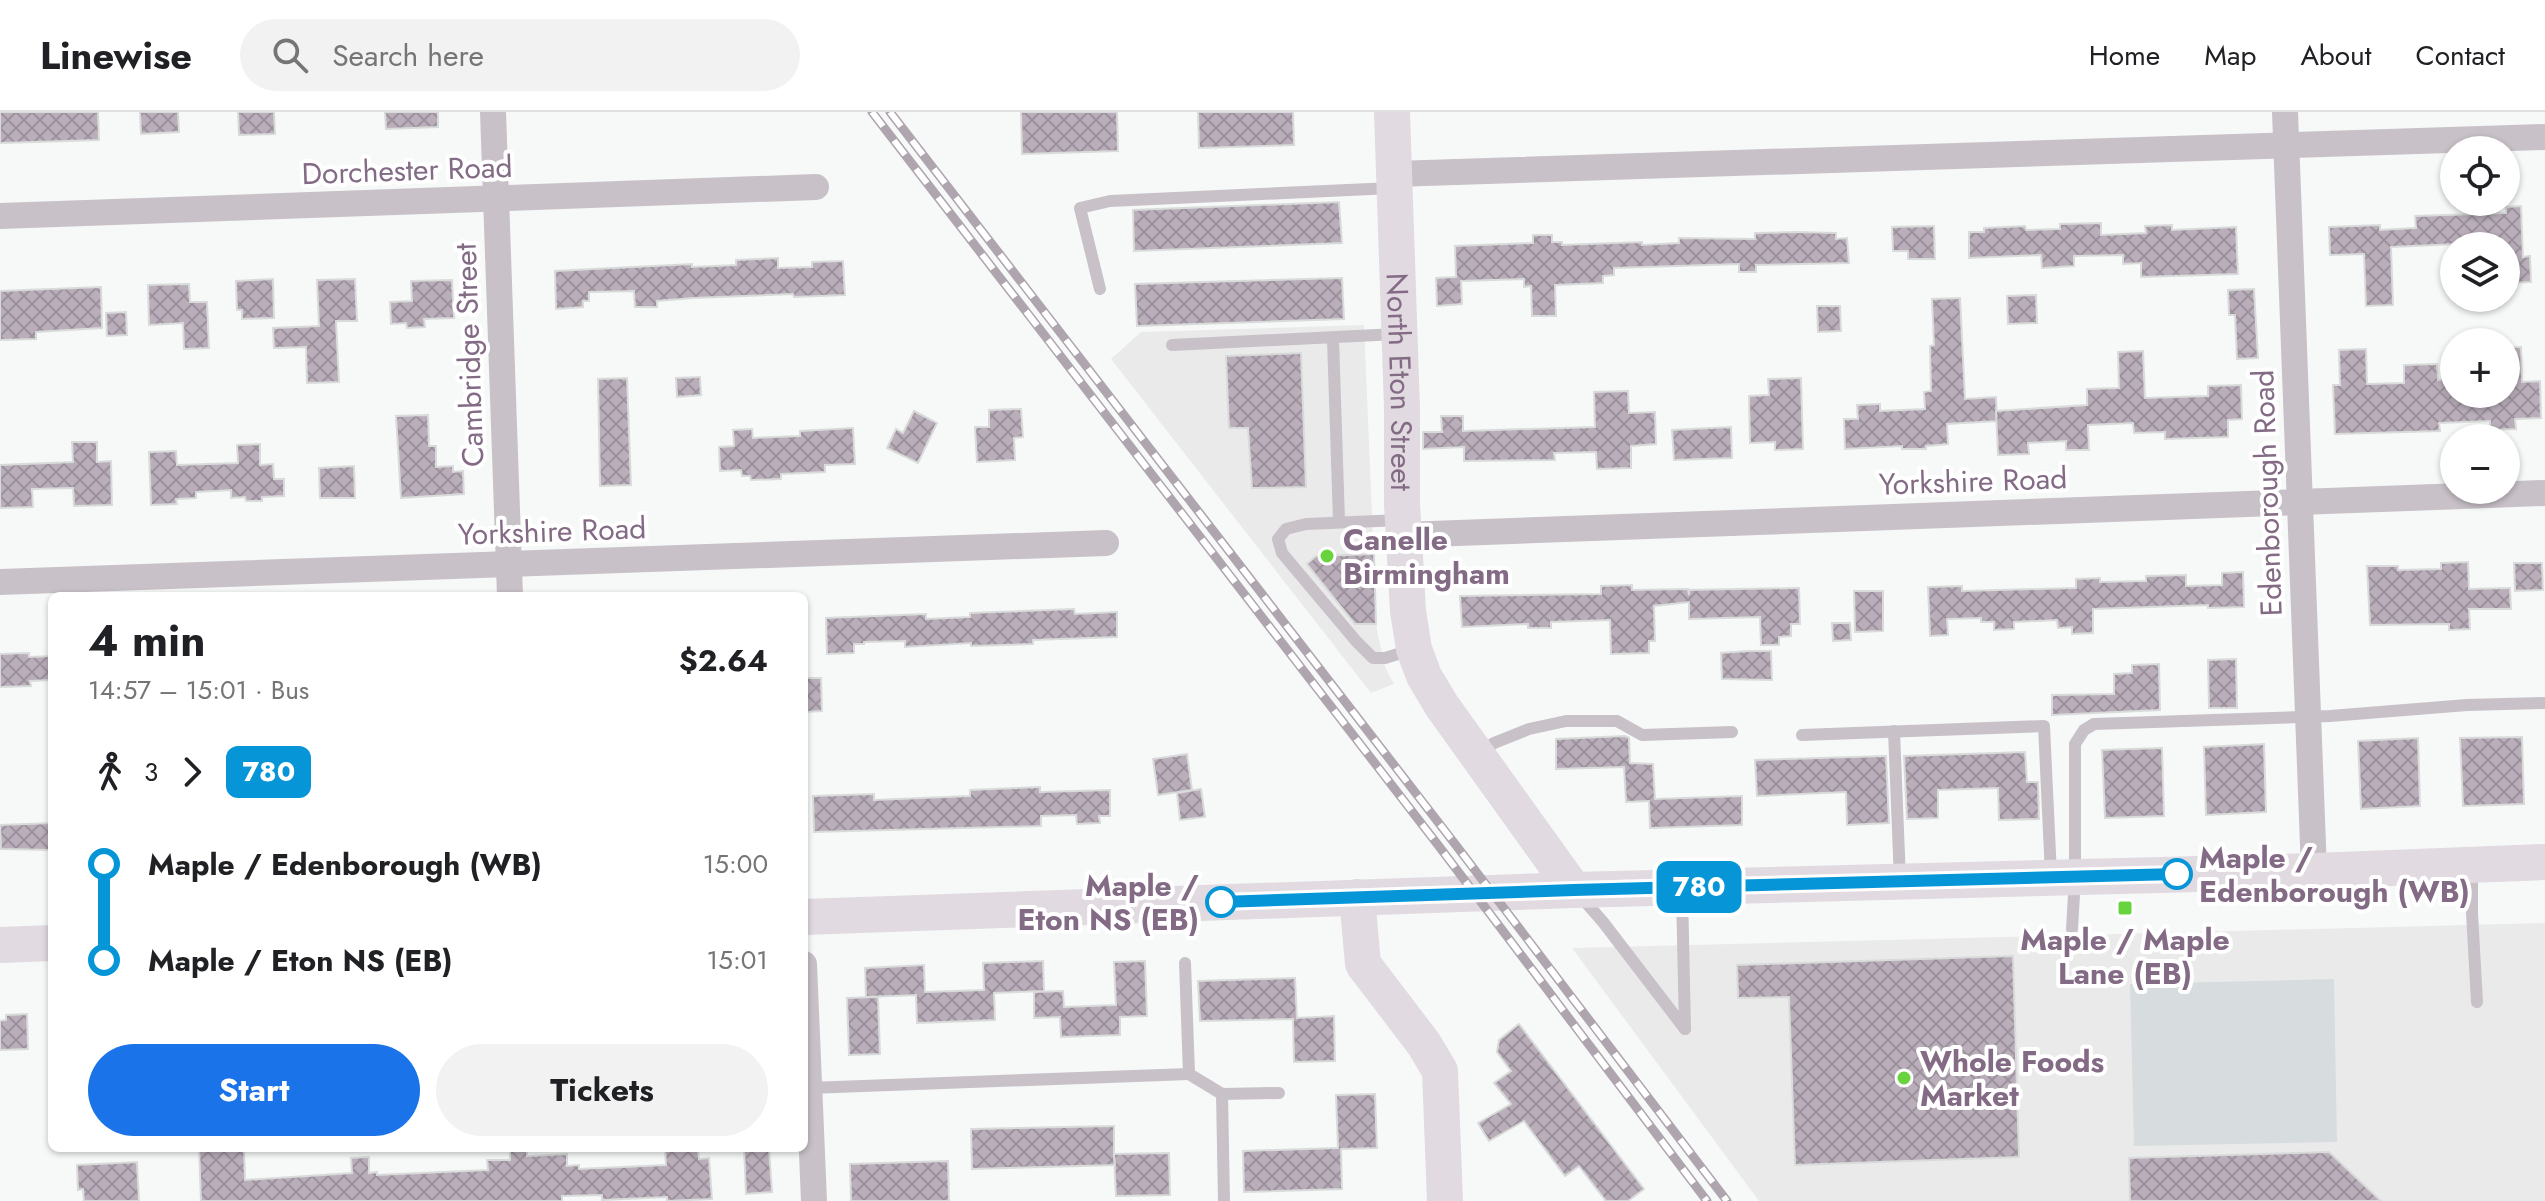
<!DOCTYPE html>
<meta charset="utf-8">
<style>
:root{--surface:#fff;--page:#f2f2f2;--text:#202124;--muted:#757577;--line:#e0e0e0;--accent:#1a73e8}
body{margin:0;font-family:Jost,sans-serif;background:var(--page);color:var(--text);height:100vh;display:flex;flex-direction:column;font-size:30px;white-space:nowrap}
*{box-sizing:border-box;margin:0}
p{font-size:26px;color:var(--muted)}
.icon{flex:none;width:44px;height:44px;fill:none;stroke:currentColor;stroke-width:2;stroke-linecap:round;stroke-linejoin:round}
.map{position:relative;flex:1;overflow:hidden}
.sheet{position:absolute;left:48px;top:480px;width:760px;height:560px;display:flex;flex-direction:column;background:var(--surface);border-radius:12px;box-shadow:0 2px 6px #0004}
.sheet>*{flex:none}
.badge{padding:0 16px;border-radius:12px;font-size:28px;line-height:52px}
.tools{position:absolute;left:2440px;top:24px;display:grid;gap:16px}
.tools a{display:grid;place-items:center;width:80px;height:80px;border-radius:50%;background:var(--surface);box-shadow:0 2px 6px #0004;font-size:40px}
.map>.badge{position:absolute;translate:-50% -50%;box-shadow:0 0 0 4px #fff}
.legs{display:flex;align-items:center;gap:12px;height:88px;padding:0 40px;font-size:26px}
.legs p{margin-inline-start:auto}
.overview{display:flex;align-items:center;justify-content:space-between;height:136px;padding:0 40px}
h1{font-size:44px;font-weight:700;line-height:60px}
.action{display:flex;gap:16px;margin-top:auto;padding:16px 40px}
.action a{flex:1;height:92px;border-radius:48px;background:var(--accent);color:#fff;font-size:32px;font-weight:700;line-height:92px;text-align:center}
.action a+a{background:var(--page);color:var(--text)}
ul{padding:0 40px;list-style:none}
li{display:flex;align-items:center;gap:28px;height:96px;font-size:30px}
li i{display:grid;place-items:center;width:12px;height:100%;margin:0 10px;background:currentColor}
li i::after{content:'';width:20px;height:20px;margin:-10px;border:6px solid;border-radius:50%;background:var(--surface)}
li p{margin-inline-start:auto}
li:first-child i{background:linear-gradient(#0000 50%,currentColor 0)}
li:last-child i{background:linear-gradient(currentColor 50%,#0000 0)}
header{display:flex;align-items:center;gap:48px;box-sizing:border-box;height:112px;padding:0 40px;background:var(--surface);border-bottom:2px solid var(--line)}
header strong{font-size:38px}
nav{display:flex;gap:44px;margin-inline-start:auto;font-size:28px}
.search{width:560px;height:72px;background:var(--page);display:flex;align-items:center;gap:20px;box-sizing:border-box;padding:0 28px;border-radius:44px;color:var(--muted);font-size:30px}
.map>svg:first-child{display:block}
</style>
<header>
<strong>Linewise</strong>
<div class="search"><svg class="icon" aria-label="search" viewBox="0 0 24 24"><circle cx="10" cy="10" r="6"/><path d="M15 15l6 6"/></svg>Search here</div>
<nav><a>Home</a><a>Map</a><a>About</a><a>Contact</a></nav>
</header>
<div class="map">
<svg width="2545" height="1089" viewBox="0 0 2545 1089">
<defs>
<pattern id="building-cross-hatch" width="8" height="8" patternUnits="userSpaceOnUse" patternTransform="scale(2)"><rect width="8" height="8" fill="#b9aeba"/><path d="M0 0l8 8M0 8l8-8" fill="none" stroke="#9c929d"/></pattern>
</defs>
<rect width="100%" height="100%" fill="#f7f9f8"/>
<g fill="#eaeaeb">
<polygon points="1364,213 1377,519 1385,555 1394,572 1371,581 1111,247 1141,220"/>
<polygon points="2545,811 2545,1089 1759,1089 1572,836"/>
</g>
<polygon fill="#d7ddde" points="2334,867 2337,1030 2134,1034 2130,872"/>
<g fill="url(#building-cross-hatch)" stroke="#d9dbda" stroke-width="2">
<polygon points="0,0 98,0 99,28 0,31"/>
<polygon points="140,0 178,0 179,20 141,22"/>
<polygon points="238,0 274,0 275,22 239,23"/>
<polygon points="385,0 438,0 438,15 386,17"/>
<polygon points="1021,0 1117,0 1118,39 1022,42"/>
<polygon points="1198,0 1293,0 1294,33 1199,36"/>
<polygon points="1339,90 1342,131 1134,139 1133,98"/>
<polygon points="2521,94 2523,145 2530,144 2531,170 2506,171 2506,134 2481,134 2481,131 2391,135 2393,193 2366,194 2364,142 2330,143 2329,115 2380,113 2380,118 2416,116 2415,104 2506,101 2506,95"/>
<polygon points="2101,111 2101,123 2146,121 2145,114 2172,113 2172,118 2236,115 2238,162 2141,165 2141,151 2123,152 2123,143 2074,144 2074,154 2042,156 2041,143 1969,146 1969,120 1984,120 1984,116 2025,114 2026,118 2060,117 2060,112"/>
<polygon points="1934,114 1935,147 1908,147 1908,139 1893,139 1892,115"/>
<polygon points="1797,120 1836,121 1836,127 1847,126 1849,151 1756,153 1756,160 1739,160 1739,152 1614,156 1614,163 1603,164 1603,171 1555,173 1556,204 1532,204 1531,174 1524,175 1524,167 1461,169 1462,192 1437,194 1436,166 1456,165 1455,134 1533,131 1533,123 1552,123 1552,130 1562,130 1562,133 1642,130 1642,133 1679,131 1679,126 1755,127 1755,121"/>
<polygon points="778,146 778,156 812,155 812,150 843,149 845,183 794,185 793,182 693,186 657,189 657,195 635,195 634,179 589,180 589,189 583,189 583,195 556,197 555,159 692,152 692,155 736,153 736,148"/>
<polygon points="1342,166 1344,207 1137,214 1135,172"/>
<polygon points="273,167 274,206 242,207 242,198 237,198 236,169"/>
<polygon points="355,167 357,209 336,209 339,270 307,271 306,235 274,236 273,216 319,214 317,168"/>
<polygon points="452,168 454,206 424,207 425,215 407,216 406,211 391,212 390,190 412,189 411,169"/>
<polygon points="189,172 190,190 207,190 209,236 184,237 183,211 149,213 148,173"/>
<polygon points="101,175 102,216 36,220 36,227 0,228 0,179"/>
<polygon points="2254,177 2258,246 2237,247 2235,203 2229,203 2228,178"/>
<polygon points="2036,183 2037,211 2008,212 2007,184"/>
<polygon points="1960,186 1965,287 1996,285 1997,309 1947,312 1948,332 1926,334 1926,337 1902,337 1902,334 1845,337 1844,307 1858,307 1857,293 1880,292 1880,299 1925,297 1924,280 1931,279 1930,234 1934,233 1932,187"/>
<polygon points="1817,194 1840,194 1841,219 1818,220"/>
<polygon points="126,200 127,223 107,224 106,201"/>
<polygon points="2521,235 2522,270 2540,269 2541,306 2515,307 2516,317 2490,318 2490,309 2439,311 2440,319 2335,322 2333,273 2340,273 2339,238 2366,237 2367,272 2404,271 2404,253 2437,252 2438,268 2454,268 2454,282 2506,282 2506,236"/>
<polygon points="2143,239 2145,286 2208,284 2208,274 2241,273 2242,307 2228,308 2228,325 2165,327 2165,320 2134,321 2133,311 2088,313 2089,338 2066,338 2066,329 2028,331 2029,342 1998,343 1996,299 2087,293 2087,277 2119,276 2118,240"/>
<polygon points="1301,241 1306,375 1252,376 1248,316 1229,316 1226,244"/>
<polygon points="700,265 701,283 677,285 676,266"/>
<polygon points="627,266 631,373 600,374 598,267"/>
<polygon points="1801,266 1803,337 1775,338 1775,330 1750,331 1749,284 1769,283 1768,267"/>
<polygon points="1628,279 1629,301 1655,300 1656,332 1631,334 1631,356 1597,357 1596,340 1554,341 1555,348 1464,349 1464,335 1423,337 1423,320 1442,320 1441,304 1463,304 1463,319 1595,315 1594,280"/>
<polygon points="1021,297 1023,325 1014,326 1015,348 977,350 975,315 989,315 989,298"/>
<polygon points="914,299 937,311 918,351 887,336 896,317 903,321"/>
<polygon points="428,303 429,334 436,334 436,355 453,354 453,360 463,359 464,382 401,386 396,304"/>
<polygon points="1731,315 1732,346 1674,348 1672,318"/>
<polygon points="853,316 855,352 825,353 825,360 781,362 781,367 751,368 750,364 742,364 741,358 720,359 719,335 734,334 733,318 752,317 753,326 800,324 800,319"/>
<polygon points="72,330 97,330 97,350 111,349 112,393 74,394 73,376 32,377 33,395 0,396 0,353 73,350"/>
<polygon points="260,332 260,353 273,352 274,367 284,367 284,384 262,385 262,389 246,389 245,385 231,386 231,378 196,380 196,386 176,387 177,392 151,393 149,340 176,339 177,353 238,351 237,333"/>
<polygon points="354,354 355,386 320,386 319,356"/>
<polygon points="1374,442 1376,512 1355,512 1307,452 1316,444"/>
<polygon points="2468,450 2469,477 2510,476 2511,497 2469,497 2470,517 2449,518 2449,512 2370,513 2367,454 2398,454 2398,458 2441,457 2441,451"/>
<polygon points="2514,451 2542,451 2543,478 2515,479"/>
<polygon points="2243,460 2244,495 2208,496 2208,493 2093,497 2093,521 2072,522 2072,515 2058,516 2057,508 2014,510 2014,517 1994,518 1994,510 1981,510 1981,506 1947,507 1948,523 1930,524 1928,475 1962,474 1962,479 2076,476 2076,467 2100,466 2100,470 2146,469 2146,464 2186,463 2186,474 2222,473 2222,461"/>
<polygon points="1632,473 1632,478 1688,477 1689,483 1689,478 1799,476 1800,512 1791,512 1791,524 1779,525 1779,533 1761,533 1760,505 1689,507 1689,490 1654,494 1655,529 1649,529 1649,541 1611,542 1610,508 1551,510 1551,516 1528,516 1528,512 1462,515 1460,484 1601,482 1601,474"/>
<polygon points="1854,479 1883,479 1883,519 1855,520"/>
<polygon points="1074,497 1075,502 1117,500 1117,525 1033,528 1033,532 971,534 971,531 905,535 905,529 864,530 864,532 854,532 854,541 827,542 826,506 926,502 926,507 970,505 970,501"/>
<polygon points="1832,511 1850,511 1851,528 1833,529"/>
<polygon points="1749,539 1771,539 1772,568 1722,567 1721,541"/>
<polygon points="29,541 29,545 52,544 52,568 30,569 31,574 0,575 0,542"/>
<polygon points="2236,547 2237,596 2209,596 2208,548"/>
<polygon points="2159,552 2160,598 2052,603 2052,583 2114,582 2114,562 2132,561 2132,553"/>
<polygon points="804,566 821,566 822,599 804,600"/>
<polygon points="1625,624 1629,626 1630,651 1653,652 1655,687 1742,684 1742,713 1650,716 1649,689 1626,690 1624,655 1556,657 1556,627"/>
<polygon points="2522,625 2524,692 2463,694 2460,626"/>
<polygon points="2418,626 2420,694 2361,697 2358,629"/>
<polygon points="2264,632 2266,700 2206,703 2204,635"/>
<polygon points="2162,636 2164,704 2105,706 2102,638"/>
<polygon points="2025,640 2027,670 2038,670 2039,707 1999,708 1998,676 1938,678 1938,706 1907,707 1904,644"/>
<polygon points="1187,642 1192,678 1158,683 1153,647"/>
<polygon points="1886,644 1889,711 1847,713 1846,680 1757,684 1755,648"/>
<polygon points="1040,675 1040,680 1110,678 1110,704 1099,704 1100,711 1077,712 1076,703 1041,704 1041,714 814,720 813,684 874,682 874,688 970,684 970,678"/>
<polygon points="1201,677 1205,705 1180,708 1177,681"/>
<polygon points="52,711 52,738 1,737 0,713"/>
<polygon points="2013,844 2019,1045 1795,1053 1789,885 1738,886 1737,853"/>
<polygon points="1043,849 1044,879 994,881 995,908 917,911 916,883 866,885 865,856 924,853 925,880 984,878 983,851"/>
<polygon points="1145,849 1147,904 1120,905 1120,923 1061,925 1060,905 1034,906 1034,880 1063,879 1064,895 1116,893 1114,850"/>
<polygon points="1295,866 1297,906 1334,904 1335,949 1294,950 1293,907 1200,909 1198,869"/>
<polygon points="878,885 880,942 849,943 847,886"/>
<polygon points="27,902 28,937 0,938 0,909 6,908 6,903"/>
<polygon points="1519,912 1644,1077 1628,1089 1606,1089 1579,1054 1565,1064 1524,1009 1489,1029 1478,1011 1511,992 1494,971 1511,959 1497,940 1499,928"/>
<polygon points="1375,982 1377,1036 1341,1037 1342,1077 1244,1080 1243,1039 1338,1036 1336,983"/>
<polygon points="1114,1014 1114,1042 1169,1041 1170,1083 1116,1084 1114,1043 1115,1053 972,1057 971,1017"/>
<polygon points="199,1036 244,1036 245,1068 352,1061 351,1046 369,1045 369,1061 377,1060 377,1063 488,1058 487,1048 510,1048 510,1036 527,1036 527,1044 567,1042 567,1054 579,1053 579,1057 666,1053 665,1036 698,1037 699,1047 709,1046 712,1087 667,1089 667,1085 602,1088 602,1083 562,1084 562,1089 201,1089"/>
<polygon points="744,1036 769,1036 772,1080 746,1082"/>
<polygon points="2329,1040 2381,1089 2130,1089 2129,1046"/>
<polygon points="948,1049 949,1089 851,1089 850,1052"/>
<polygon points="137,1050 139,1089 84,1089 83,1077 78,1078 77,1053"/>
</g>
<g fill="none" stroke-linecap="round" stroke-linejoin="round">
<g stroke="#c8c1c8" stroke-width="12">
<polyline points="1100,177 1080,96 1110,89 1392,76"/>
<polyline points="1333,227 1339,409"/>
<polyline points="1172,233 1397,222"/>
<polyline points="1401,408 1306,412 1286,417 1278,427 1282,441 1356,529 1373,546 1385,546 1411,538"/>
<polyline points="1894,619 1900,768"/>
<polyline points="1802,623 2044,614 2051,763"/>
<polyline points="1480,641 1494,631 1529,617 1566,609 1617,609 1642,623 1732,620"/>
<polyline points="2472,757 2472,801 2477,890"/>
<polyline points="1682,780 1685,917"/>
<polyline points="1582,786 1603,810 1685,917"/>
<polyline points="2072,817 2075,765 2075,632 2084,618 2094,612 2330,604 2467,593 2545,591"/>
<polyline points="1189,962 1222,982 1224,1089"/>
<polyline points="809,976 1189,962 1185,851"/>
<polyline points="1222,982 1279,981"/>
</g>
<g stroke="#c8c1c8" stroke-width="26">
<polyline points="493,0 510,484"/>
<polyline points="2285,0 2314,759"/>
<polyline points="1394,62 2545,25"/>
<polyline points="0,104 816,75"/>
<polyline points="1403,423 2545,381"/>
<polyline points="0,470 1106,431"/>
<polyline points="804,852 814,1089"/>
</g>
<g stroke="#e1dae1" stroke-width="36">
<path id="s1" d="M1392,0L1402,296V392L1408,499L1414,537L1424,564L1442,594L1574,778"/>
<polyline points="1357,785 1363,852 1424,932 1440,959 1445,1089"/>
<polyline points="804,805 1574,778 2314,759 2545,750"/>
<polyline points="0,833 52,831"/>
</g>
<g stroke="#afa5af" stroke-width="9">
<g id="rail">
<polyline points="872,0 1438,733 1707,1089"/>
<polyline points="890,0 1455,732 1727,1089"/>
</g>
</g>
<use href="#rail" stroke="#fff" stroke-width="6" stroke-dasharray="18" stroke-linecap="butt"/>
</g>
<g fill="none" stroke-linecap="round" stroke-linejoin="round">
<g stroke="#fff" stroke-width="18">
<polyline id="line-1" points="1221,790 1574,778 2177,762"/>
</g>
<use href="#line-1" stroke="#0696d7" stroke-width="12"/>
</g>
<g fill="#68d43d" stroke="#fff" stroke-width="3">
<circle cx="1327" cy="444" r="8"/>
<rect x="2117" y="788" width="16" height="16" rx="4"/>
<circle cx="1904" cy="966" r="8"/>
</g>
<g fill="#fff" stroke="#0696d7" stroke-width="4">
<circle cx="2177" cy="762" r="14"/>
<circle cx="1221" cy="790" r="14"/>
</g>
<g text-anchor="middle" dominant-baseline="central" stroke-width="8" stroke-linejoin="round" paint-order="stroke">
<g font-size="30" fill="#846b85" stroke="#fff">
<text transform="translate(407 58) rotate(-2)">Dorchester Road</text>
<text transform="translate(469 243) rotate(-92)">Cambridge Street</text>
<text stroke="none"><textPath href="#s1" startOffset="270">North Eton Street</textPath></text>
<text transform="translate(1973 369) rotate(-2)">Yorkshire Road</text>
<text transform="translate(2267 381) rotate(-92)">Edenborough Road</text>
<text transform="translate(552 419) rotate(-2)">Yorkshire Road</text>
</g>
<g font-size="30" font-weight="bold" fill="#846b85" stroke="#fff" text-anchor="start">
<text x="1343" y="427">Canelle<tspan x="1343" dy="34">Birmingham</tspan></text>
<text x="2125" y="827" text-anchor="middle">Maple / Maple<tspan x="2125" dy="34">Lane (EB)</tspan></text>
<text x="1920" y="949">Whole Foods<tspan x="1920" dy="34">Market</tspan></text>
</g>
<g font-size="30" font-weight="bold" fill="#846b85" stroke="#fff" text-anchor="start">
<text x="2199" y="745">Maple /<tspan x="2199" dy="34">Edenborough (WB)</tspan></text>
<text x="1199" y="773" text-anchor="end">Maple /<tspan x="1199" dy="34">Eton NS (EB)</tspan></text>
</g>
</g>
</svg>
<div class="tools">
<a><svg class="icon" aria-label="locate" viewBox="0 0 24 24"><circle cx="12" cy="12" r="6"/><path d="M12 2v4M12 18v4M2 12h4M18 12h4"/></svg></a>
<a><svg class="icon" aria-label="layers" viewBox="0 0 24 24"><path d="M12 4l9 5-9 5-9-5zM3 14l9 5 9-5"/></svg></a>
<a>+</a>
<a>−</a>
</div>
<b class="badge" style="left:1699px;top:775px;background:#0696d7;color:#fff">780</b>
<section class="sheet">
<div class="overview"><div><h1>4 min</h1><p>14:57 – 15:01 · Bus</p></div><b>$2.64</b></div>
<div class="legs"><svg class="icon" aria-label="walk" viewBox="0 0 24 24"><circle cx="13" cy="4" r="2"/><path d="M13 8l-2 6 4 7M11 14l-3 7M7 12l3-4h3l4 4"/></svg>3<svg class="icon" aria-label="forward" viewBox="0 0 24 24"><path d="M9 5l7 7-7 7"/></svg><b class="badge" style="background:#0696d7;color:#fff">780</b></div>
<ul>
<li><i style="color:#0696d7"></i><b>Maple / Edenborough (WB)</b><p>15:00</p></li>
<li><i style="color:#0696d7"></i><b>Maple / Eton NS (EB)</b><p>15:01</p></li>
</ul>
<div class="action"><a>Start</a><a>Tickets</a></div>
</section>
</div>
